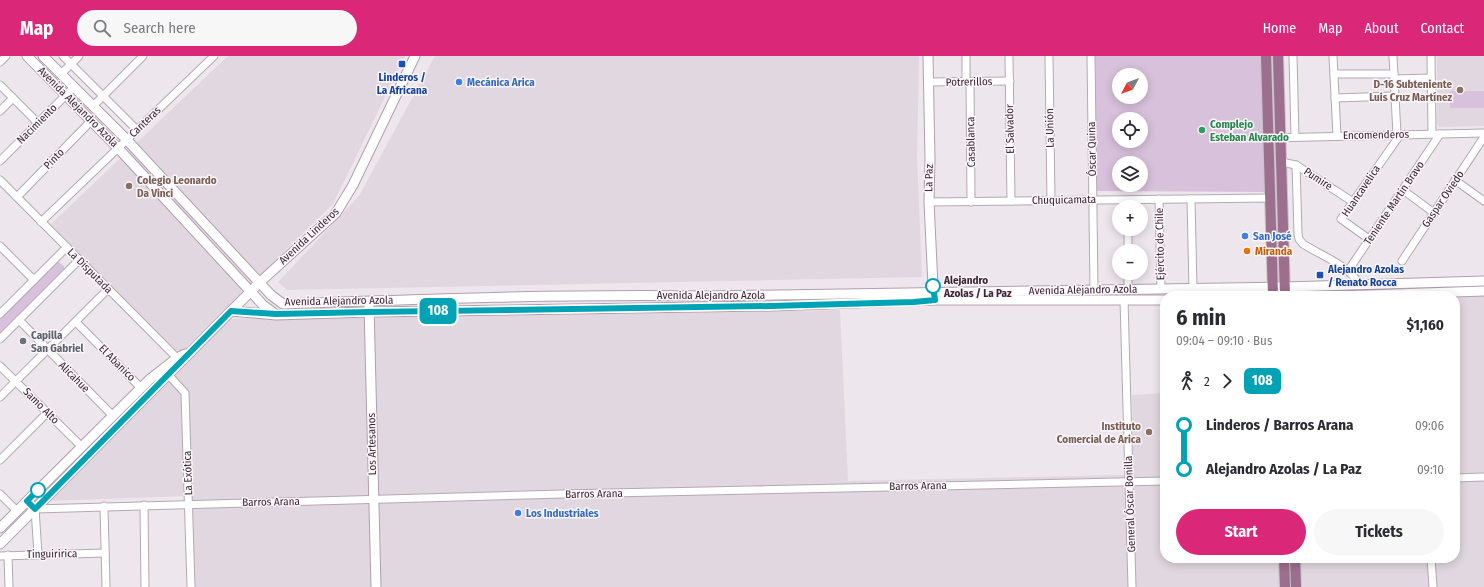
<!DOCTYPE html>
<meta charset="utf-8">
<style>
:root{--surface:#fff;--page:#f7f7f7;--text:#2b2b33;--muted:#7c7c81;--accent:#db2777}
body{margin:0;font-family:"Fira Sans Condensed",sans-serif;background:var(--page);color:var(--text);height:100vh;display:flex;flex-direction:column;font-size:15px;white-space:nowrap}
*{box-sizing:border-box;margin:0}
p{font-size:13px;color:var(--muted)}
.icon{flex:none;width:22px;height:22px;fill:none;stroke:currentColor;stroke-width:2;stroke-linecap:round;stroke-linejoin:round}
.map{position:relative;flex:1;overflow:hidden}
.drawer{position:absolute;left:1160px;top:235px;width:300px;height:272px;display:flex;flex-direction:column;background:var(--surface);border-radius:16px;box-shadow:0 2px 10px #0003}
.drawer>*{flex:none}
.badge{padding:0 8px;border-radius:6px;font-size:14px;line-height:26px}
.needle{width:26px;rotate:229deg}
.controls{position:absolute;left:1112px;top:12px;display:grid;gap:8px}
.controls a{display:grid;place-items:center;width:36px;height:36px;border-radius:50%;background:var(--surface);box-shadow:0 2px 10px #0003;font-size:20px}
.map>.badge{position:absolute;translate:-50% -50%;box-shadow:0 0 0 2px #fff}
.legs{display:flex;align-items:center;gap:6px;height:44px;padding:0 16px;font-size:13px}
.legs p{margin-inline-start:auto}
.summary{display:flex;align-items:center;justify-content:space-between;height:68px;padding:0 16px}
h1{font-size:22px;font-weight:700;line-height:30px}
.action{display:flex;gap:8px;margin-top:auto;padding:8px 16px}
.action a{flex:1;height:46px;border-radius:24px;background:var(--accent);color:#fff;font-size:16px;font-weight:700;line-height:46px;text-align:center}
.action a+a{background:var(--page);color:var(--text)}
ul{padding:0 16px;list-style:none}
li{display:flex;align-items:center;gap:14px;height:44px;font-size:15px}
li i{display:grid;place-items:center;width:6px;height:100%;margin:0 5px;background:currentColor}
li i::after{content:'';width:10px;height:10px;margin:-5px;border:3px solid;border-radius:50%;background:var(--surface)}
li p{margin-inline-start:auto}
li:first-child i{background:linear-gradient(#0000 50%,currentColor 0)}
li:last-child i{background:linear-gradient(currentColor 50%,#0000 0)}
header{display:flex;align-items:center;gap:24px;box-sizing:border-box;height:56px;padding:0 20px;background:var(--accent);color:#fff}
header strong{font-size:19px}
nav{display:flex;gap:22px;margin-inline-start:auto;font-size:14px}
.search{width:280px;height:36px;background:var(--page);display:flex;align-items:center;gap:10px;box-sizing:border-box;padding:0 14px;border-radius:22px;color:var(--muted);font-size:15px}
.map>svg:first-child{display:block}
</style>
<header>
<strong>Map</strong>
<div class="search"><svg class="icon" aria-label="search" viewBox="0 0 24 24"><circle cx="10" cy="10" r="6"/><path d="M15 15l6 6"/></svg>Search here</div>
<nav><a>Home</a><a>Map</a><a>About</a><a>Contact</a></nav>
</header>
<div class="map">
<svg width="1484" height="531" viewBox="0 0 1484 531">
<rect width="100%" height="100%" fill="#ede6ec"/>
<g fill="#e1d7e0">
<polygon points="228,0 405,0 333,148 184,294 168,295 51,168"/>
<polygon points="435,0 919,0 917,100 922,221 287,234 278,226 359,140"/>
<polygon points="1437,0 1484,0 1484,70 1439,71 1437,67"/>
<polygon points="1484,238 1484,531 193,531 189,440 45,445 229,263 350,260 840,254 848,425 1124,419 1135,415 1133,412 1132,339 1165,337 1165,502 1455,502 1455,240"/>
</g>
<g fill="#d8c1db" fill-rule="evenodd">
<path d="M1095,0H1261L1265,136L1097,135ZM1119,19H1141V41H1119ZM1119,63H1141V85H1119ZM1119,107H1141V129H1119Z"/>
<rect x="1450" y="35" width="34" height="17"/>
<polygon points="57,205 64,210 64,213 0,278 0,262"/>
</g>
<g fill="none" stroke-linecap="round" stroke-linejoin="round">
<g stroke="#b5a9b2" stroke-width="9">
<g id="street">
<polyline points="63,0 137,74"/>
<polyline points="966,0 966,26"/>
<polyline points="1009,0 1011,145"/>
<polyline points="1049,0 1051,145"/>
<polyline points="1091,0 1094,234"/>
<polyline points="1293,0 1295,81"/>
<polyline points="1333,0 1337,80"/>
<polyline points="1393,0 1397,79"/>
<polyline points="1431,0 1432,78"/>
<polyline points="0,6 6,0"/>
<polyline points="61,18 79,0"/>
<polyline points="1334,18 1394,18"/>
<polyline points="1394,23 1431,22"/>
<polyline points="928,26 1010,25"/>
<polyline points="970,26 971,146"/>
<polyline points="0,29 38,67"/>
<polyline points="1335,42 1394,40"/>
<polyline points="93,50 143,0"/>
<polyline points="0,55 13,42"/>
<polyline points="1269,82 1484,77"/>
<polyline points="0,105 74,31"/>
<polyline points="1281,106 1296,109 1353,146"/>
<path d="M1296,109L1298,178L1299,183L1303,188C1322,200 1348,209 1360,229"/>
<polyline points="0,124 180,305"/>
<polyline points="1455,124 1484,145"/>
<polyline points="1403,134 1434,157"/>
<polyline points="17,141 91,65"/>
<polyline points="1159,143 1161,233"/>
<polyline points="1191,143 1193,233"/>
<polyline points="929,146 1270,142"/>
<polyline points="41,166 214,0"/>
<polyline points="1128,173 1128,195"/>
<polyline points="1369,183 1341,163 1400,79"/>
<polyline points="0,190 34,224"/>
<polyline points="1402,205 1484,81"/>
<polyline points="1348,215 1440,78"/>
<polyline points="1128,217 1128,234"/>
<polyline points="1124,244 1132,531"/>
<polyline points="0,258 67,191"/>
<polyline points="19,264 113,360"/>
<polyline points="76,266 141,332"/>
<polyline points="0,283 79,204"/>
<polyline points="0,310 82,391"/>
<polyline points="165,315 185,337 191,531"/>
<polyline points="0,341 108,233"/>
<polyline points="0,404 47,357"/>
<polyline points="1455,422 1484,421"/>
<polyline points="0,438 17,455"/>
<polyline points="27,445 35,453 563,438 1165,425"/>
<polyline points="144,449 145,531"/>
<polyline points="104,450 106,531"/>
<polyline points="35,453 38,498"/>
<polyline points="8,499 9,531"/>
<polyline points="0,500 105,497"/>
<polyline points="1431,502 1433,531"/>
</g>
</g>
<g stroke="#b19fae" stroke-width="11">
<g id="secondary">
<polyline points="27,0 118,92 263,249 275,258"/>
<path d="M43,0L126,83L271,239L283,248C424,243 565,238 706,240L1285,231L1484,225"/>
<polyline points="928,0 930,103 929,146 933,230 934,241"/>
<polyline points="1337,240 1484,235"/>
<polyline points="369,250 376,531"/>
<polyline points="231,255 276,259 369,256 771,250 935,244 1165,244"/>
<polyline points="0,472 150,323 177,302 185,298"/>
<polyline points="0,488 259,227 336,157 353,129 415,0"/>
</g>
</g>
<g stroke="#c9c2c7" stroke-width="12">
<g id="primary">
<polyline points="1266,0 1273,240"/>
<polyline points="1278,0 1285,240"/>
<polyline points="1284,502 1285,531"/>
<polyline points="1295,502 1296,531"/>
</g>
</g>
<use href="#street" stroke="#fff" stroke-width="7"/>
<use href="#secondary" stroke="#fff" stroke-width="9"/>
<use href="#primary" stroke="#9d6f8e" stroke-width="10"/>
</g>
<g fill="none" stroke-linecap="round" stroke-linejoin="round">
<g stroke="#fff" stroke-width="9">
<polyline id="line-1" points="38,434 27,445 35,453 231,255 276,258 369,256 771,250 914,246 935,244 933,230"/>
</g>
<use href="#line-1" stroke="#00a3b4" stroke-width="6"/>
</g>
<g fill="#1a4fb4" stroke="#faf6f9" stroke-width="1.5">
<rect x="398" y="4" width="8" height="8" rx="2"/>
<rect x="1316" y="215" width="8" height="8" rx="2"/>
</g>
<g fill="#3f7fe0" stroke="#faf6f9" stroke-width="1.5">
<circle cx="459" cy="26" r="4"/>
<circle cx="1245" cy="180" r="4"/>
<circle cx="518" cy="457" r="4"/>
</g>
<g fill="#8d6e63" stroke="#faf6f9" stroke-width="1.5">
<circle cx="1460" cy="34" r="4"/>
<circle cx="129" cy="130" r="4"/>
<circle cx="1149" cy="376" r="4"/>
</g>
<circle fill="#2e9e5b" stroke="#faf6f9" stroke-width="1.5" cx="1202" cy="74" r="4"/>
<circle fill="#e8710a" stroke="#faf6f9" stroke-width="1.5" cx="1247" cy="195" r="4"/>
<g fill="#fff" stroke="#00a3b4" stroke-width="2">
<circle cx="933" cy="230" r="7"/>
<circle cx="38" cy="434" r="7"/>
</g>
<circle fill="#6b7280" stroke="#faf6f9" stroke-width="1.5" cx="23" cy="285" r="4"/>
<g text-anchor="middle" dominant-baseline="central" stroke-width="3" stroke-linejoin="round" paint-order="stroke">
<g font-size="11" font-weight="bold" fill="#164399" stroke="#faf6f9">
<text x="402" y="21">Linderos /<tspan x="402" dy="13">La Africana</tspan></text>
<text x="1328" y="213" text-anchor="start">Alejandro Azolas<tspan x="1328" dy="13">/ Renato Rocca</tspan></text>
</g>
<g font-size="11" font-weight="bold" fill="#366cbe" stroke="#faf6f9" text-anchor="start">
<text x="467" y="26">Mecánica Arica</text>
<text x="1253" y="180">San José</text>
<text x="526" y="457">Los Industriales</text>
</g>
<g font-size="11" fill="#3d2636" stroke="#faf6f9">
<text transform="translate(969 26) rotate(-1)">Potrerillos</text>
<text transform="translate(78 51) rotate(45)">Avenida Alejandro Azola</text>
<text transform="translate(145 66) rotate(-44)">Canteras</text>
<text transform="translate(37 68) rotate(-45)">Nacimiento</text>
<text transform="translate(1050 72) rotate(-91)">La Unión</text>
<text transform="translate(1010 73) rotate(-91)">El Salvador</text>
<text transform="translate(1376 79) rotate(-1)">Encomenderos</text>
<text transform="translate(971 86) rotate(-91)">Casablanca</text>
<text transform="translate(1092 93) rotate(-91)">Óscar Quina</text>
<text transform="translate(54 103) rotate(-46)">Pinto</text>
<text transform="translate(929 122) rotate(-89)">La Paz</text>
<text transform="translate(1318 123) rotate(33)">Pumire</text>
<text transform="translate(1361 135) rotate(-56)">Huancavelica</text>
<text transform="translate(1443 143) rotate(-56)">Gaspar Oviedo</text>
<text transform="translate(1064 144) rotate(-1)">Chuquicamata</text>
<text transform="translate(1394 147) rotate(-56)">Teniente Martín Bravo</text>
<text transform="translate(309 180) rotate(-43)">Avenida Linderos</text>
<text transform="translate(1160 188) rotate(-91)">Ejército de Chile</text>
<text transform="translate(90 215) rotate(45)">La Disputada</text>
<text transform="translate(1083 234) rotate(-1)">Avenida Alejandro Azola</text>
<text x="711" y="239">Avenida Alejandro Azola</text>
<text transform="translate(339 245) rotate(-1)">Avenida Alejandro Azola</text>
<text transform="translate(117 307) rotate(45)">El Abanico</text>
<text transform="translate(74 321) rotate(45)">Alicahue</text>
<text transform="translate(41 350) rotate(45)">Samo Alto</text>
<text transform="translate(372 388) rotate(-91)">Los Artesanos</text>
<text transform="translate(188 417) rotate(-92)">La Exótica</text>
<text transform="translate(918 430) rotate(-1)">Barros Arana</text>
<text transform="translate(594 438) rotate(-1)">Barros Arana</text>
<text transform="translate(271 446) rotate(-1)">Barros Arana</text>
<text transform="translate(1130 448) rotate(-92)">General Óscar Bonilla</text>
<text transform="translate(52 498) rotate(-1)">Tinguiririca</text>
</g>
<g font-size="11" font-weight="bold" fill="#785e54" stroke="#faf6f9" text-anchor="end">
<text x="1452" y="28">D-16 Subteniente<tspan x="1452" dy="13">Luis Cruz Martínez</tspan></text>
<text x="137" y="124" text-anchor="start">Colegio Leonardo<tspan x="137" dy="13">Da Vinci</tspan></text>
<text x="1141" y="370">Instituto<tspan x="1141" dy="13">Comercial de Arica</tspan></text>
</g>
<g font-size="11" font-weight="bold" fill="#27864d" stroke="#faf6f9" text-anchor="start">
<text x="1210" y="68">Complejo<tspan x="1210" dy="13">Esteban Alvarado</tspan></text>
</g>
<g font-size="11" font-weight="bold" fill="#c56008" stroke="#faf6f9" text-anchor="start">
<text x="1255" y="195">Miranda</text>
</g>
<g font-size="11" font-weight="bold" fill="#3d2636" stroke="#faf6f9" text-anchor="start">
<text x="944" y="224">Alejandro<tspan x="944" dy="13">Azolas / La Paz</tspan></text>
</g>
<g font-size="11" font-weight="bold" fill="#5b616d" stroke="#faf6f9" text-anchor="start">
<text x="31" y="279">Capilla<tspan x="31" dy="13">San Gabriel</tspan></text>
</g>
</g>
</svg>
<div class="controls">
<a><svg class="needle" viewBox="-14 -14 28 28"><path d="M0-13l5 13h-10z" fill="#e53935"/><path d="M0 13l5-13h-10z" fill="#7c7c81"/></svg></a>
<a><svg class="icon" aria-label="locate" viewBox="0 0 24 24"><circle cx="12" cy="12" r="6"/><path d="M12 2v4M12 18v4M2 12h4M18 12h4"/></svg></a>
<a><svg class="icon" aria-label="layers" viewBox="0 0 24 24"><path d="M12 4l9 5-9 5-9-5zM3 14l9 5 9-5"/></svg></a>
<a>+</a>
<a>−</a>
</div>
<b class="badge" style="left:438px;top:255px;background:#00a3b4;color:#fff">108</b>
<section class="drawer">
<div class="summary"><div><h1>6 min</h1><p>09:04 – 09:10 · Bus</p></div><b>$1,160</b></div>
<div class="legs"><svg class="icon" aria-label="walk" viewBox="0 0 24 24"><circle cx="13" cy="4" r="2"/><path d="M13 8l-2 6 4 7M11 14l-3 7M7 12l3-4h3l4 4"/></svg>2<svg class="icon" aria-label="forward" viewBox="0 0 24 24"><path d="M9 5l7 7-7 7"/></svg><b class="badge" style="background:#00a3b4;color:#fff">108</b></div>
<ul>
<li><i style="color:#00a3b4"></i><b>Linderos / Barros Arana</b><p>09:06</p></li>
<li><i style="color:#00a3b4"></i><b>Alejandro Azolas / La Paz</b><p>09:10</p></li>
</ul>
<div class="action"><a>Start</a><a>Tickets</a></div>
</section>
</div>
